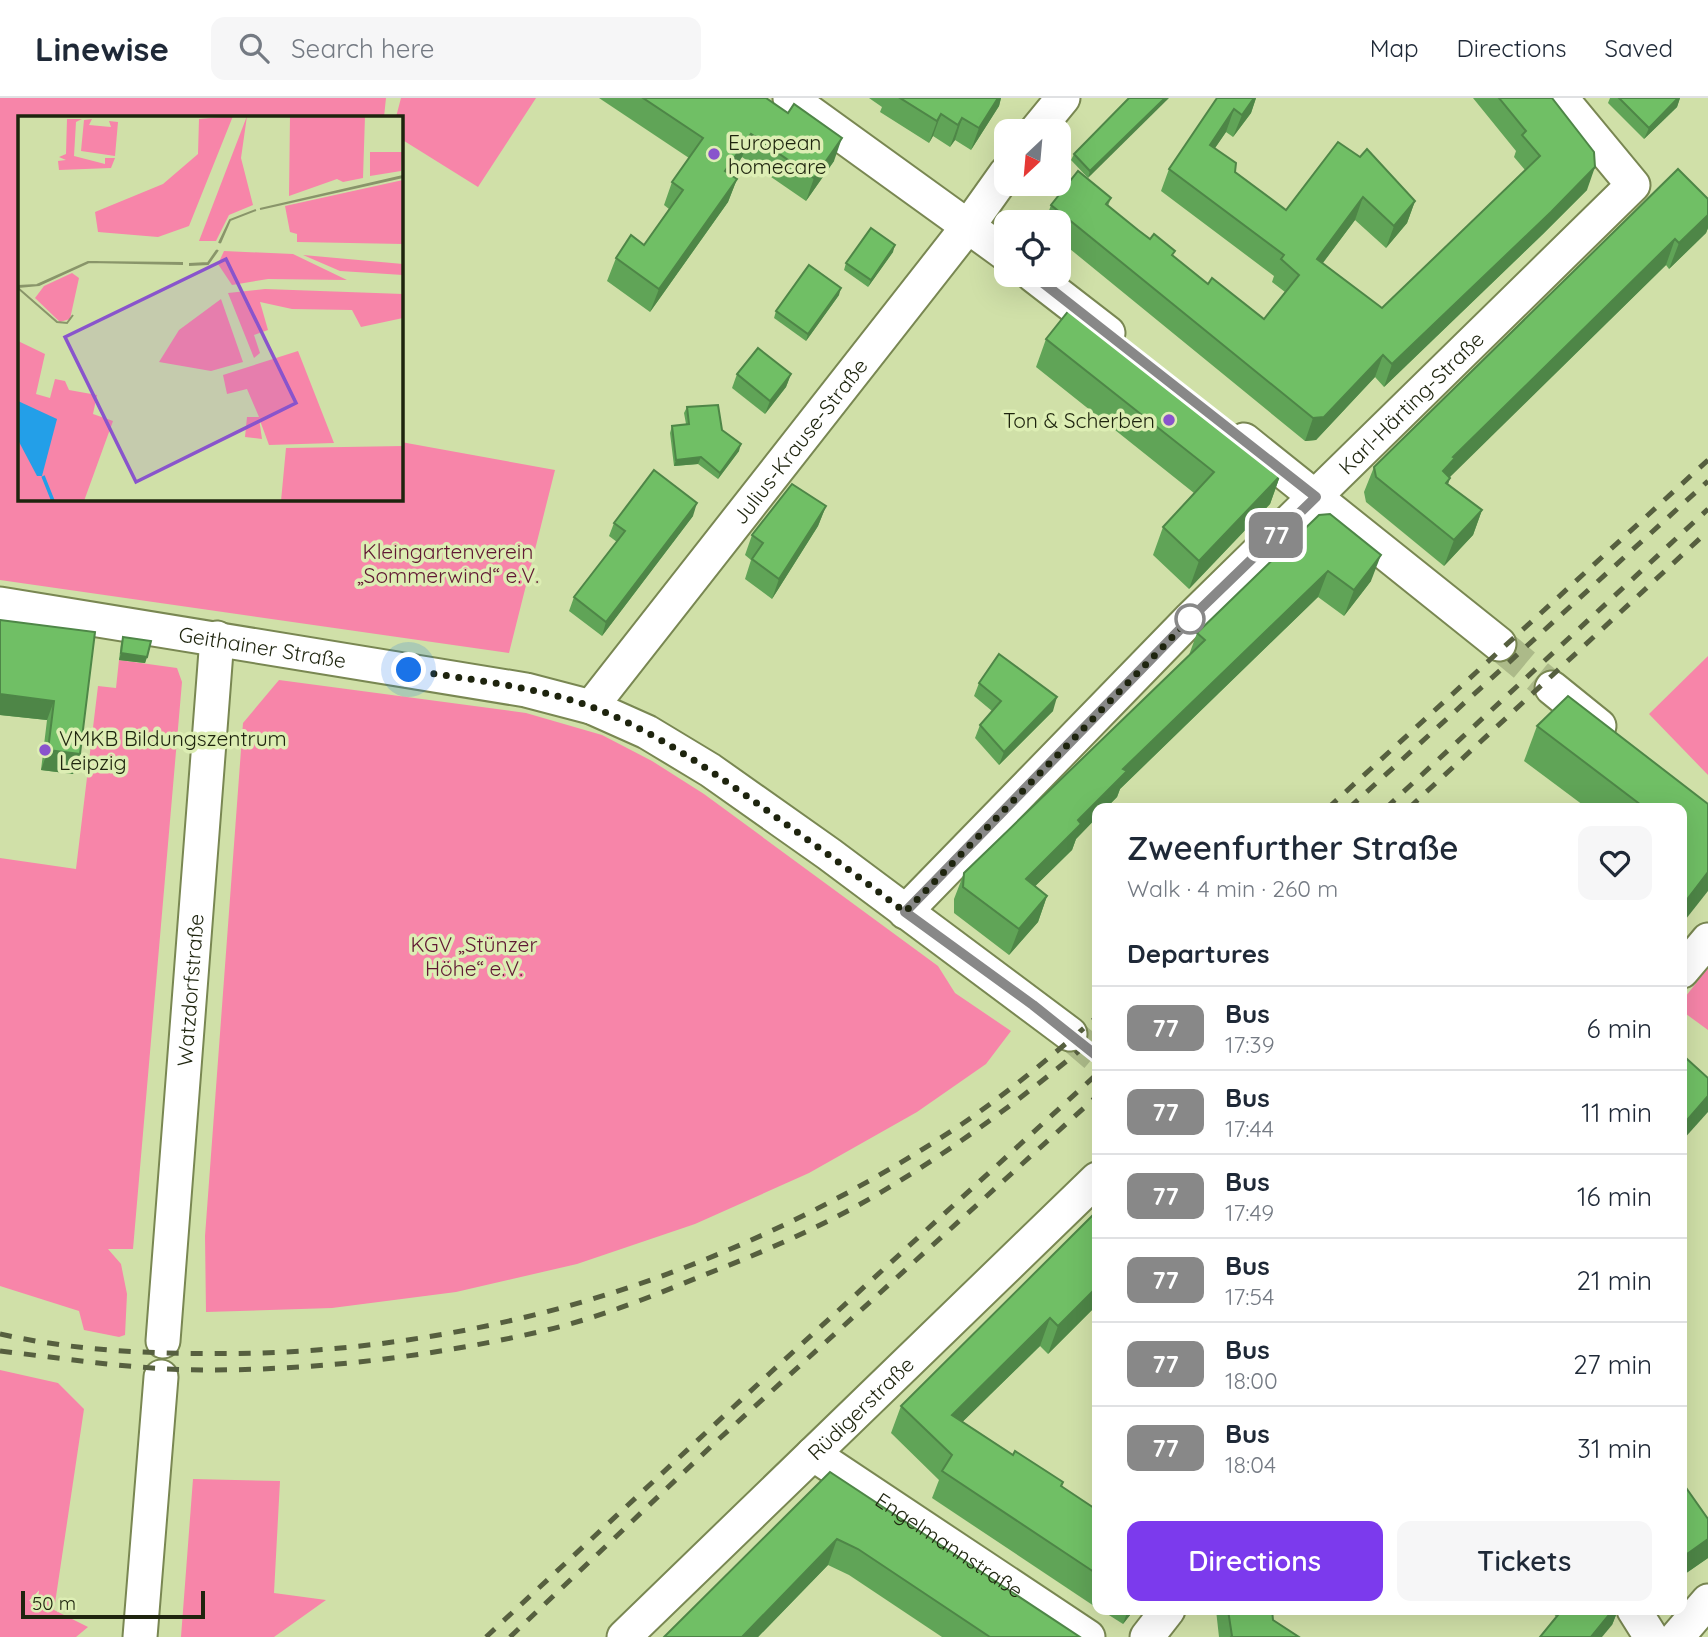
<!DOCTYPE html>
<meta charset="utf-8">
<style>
:root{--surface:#fff;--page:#f6f6f7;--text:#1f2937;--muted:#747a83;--line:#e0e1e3;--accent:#7c3aed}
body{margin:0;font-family:Quicksand,sans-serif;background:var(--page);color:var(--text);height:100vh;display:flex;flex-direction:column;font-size:26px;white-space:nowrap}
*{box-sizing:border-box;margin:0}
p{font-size:23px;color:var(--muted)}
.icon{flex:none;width:38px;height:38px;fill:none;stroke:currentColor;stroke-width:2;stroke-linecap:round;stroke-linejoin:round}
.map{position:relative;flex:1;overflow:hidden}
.drawer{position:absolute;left:1092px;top:705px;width:595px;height:812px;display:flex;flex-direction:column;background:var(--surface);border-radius:14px;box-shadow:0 7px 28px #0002}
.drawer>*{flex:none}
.badge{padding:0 14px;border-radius:10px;font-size:24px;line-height:46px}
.needle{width:46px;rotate:206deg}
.buttons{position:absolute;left:994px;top:21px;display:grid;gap:14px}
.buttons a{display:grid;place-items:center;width:77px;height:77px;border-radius:14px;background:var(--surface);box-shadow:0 7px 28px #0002;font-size:35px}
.scale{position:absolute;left:21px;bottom:18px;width:184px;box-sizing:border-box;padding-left:7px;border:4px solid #1e240e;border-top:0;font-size:19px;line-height:24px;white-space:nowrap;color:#1e240e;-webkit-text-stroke:5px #ddeeb4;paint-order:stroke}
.you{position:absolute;width:35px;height:35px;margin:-18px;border:5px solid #fff;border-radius:50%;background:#1a73e8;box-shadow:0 0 0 10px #1a73e833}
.map>.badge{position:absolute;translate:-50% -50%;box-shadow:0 0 0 4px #fff}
h2{padding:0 35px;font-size:26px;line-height:63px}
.round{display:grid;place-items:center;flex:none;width:74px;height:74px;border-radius:14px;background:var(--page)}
.head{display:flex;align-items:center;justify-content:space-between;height:119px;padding:0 35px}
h1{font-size:33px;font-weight:600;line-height:52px}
.button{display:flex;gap:14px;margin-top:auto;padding:14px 35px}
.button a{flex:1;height:80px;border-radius:14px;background:var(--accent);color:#fff;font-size:28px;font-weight:600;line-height:80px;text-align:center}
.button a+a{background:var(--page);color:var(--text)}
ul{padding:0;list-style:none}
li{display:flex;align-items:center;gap:21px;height:84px;padding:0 35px;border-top:2px solid var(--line)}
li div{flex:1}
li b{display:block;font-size:26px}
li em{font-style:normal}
li .badge{min-width:77px;font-weight:700;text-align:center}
header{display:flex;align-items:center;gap:42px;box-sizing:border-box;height:98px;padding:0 35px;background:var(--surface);border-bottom:2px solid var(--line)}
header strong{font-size:33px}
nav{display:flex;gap:38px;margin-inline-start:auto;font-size:24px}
.search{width:490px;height:63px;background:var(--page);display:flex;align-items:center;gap:18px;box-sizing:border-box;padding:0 24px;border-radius:14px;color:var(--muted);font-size:26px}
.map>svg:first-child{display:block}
</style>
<header>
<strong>Linewise</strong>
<div class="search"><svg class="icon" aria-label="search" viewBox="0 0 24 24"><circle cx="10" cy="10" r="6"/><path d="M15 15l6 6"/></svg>Search here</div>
<nav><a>Map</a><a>Directions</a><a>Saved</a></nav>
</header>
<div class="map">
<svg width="1708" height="1539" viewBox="0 0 1708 1539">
<rect width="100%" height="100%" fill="#d0e0a8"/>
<g fill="#f785a9">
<polygon points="0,0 386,0 384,19 19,19 19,401 401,401 401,344 555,372 509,555 0,482"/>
<polygon points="401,0 536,0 478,89 401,41 401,19 396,19"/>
<polygon points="1708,558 1708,677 1649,616"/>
<polygon points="119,562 177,570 182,584 133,1151 108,1151 121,1166 127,1196 125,1237 119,1239 84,1232 79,1213 0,1188 0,760 76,771 98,588 116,590"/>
<polygon points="279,582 526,615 602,637 652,663 704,696 938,868 955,895 1011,933 986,966 917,1014 809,1075 695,1126 577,1166 456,1194 332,1210 206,1214 205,1138 243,625"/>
<polygon points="1708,870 1708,932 1682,913 1682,903"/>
<polygon points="0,1272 58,1285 84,1311 54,1512 88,1529 76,1539 0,1539"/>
<polygon points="193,1381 280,1383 274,1495 326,1502 274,1539 181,1539"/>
</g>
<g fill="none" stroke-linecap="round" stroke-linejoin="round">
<g stroke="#acba89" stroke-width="33" stroke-dasharray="33 17" stroke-linecap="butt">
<polyline points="1499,546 1552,590"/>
<polyline points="1070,936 1097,959"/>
</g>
<g stroke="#798752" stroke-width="37">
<g id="minor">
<polyline points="790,0 1006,156"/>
<polyline points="1036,33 1063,0"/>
<polyline points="1033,177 1108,235"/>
<polyline points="1244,342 1499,546"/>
<path id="s1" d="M0,506L526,592L591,609L647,634L710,672L829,756L1070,936"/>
<polyline points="1552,590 1599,628"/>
<path id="s2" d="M591,609L969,127L1006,75"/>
<path id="s3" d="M905,814L1191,520L1633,87L1561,0"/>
<polyline points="1682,873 1708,842"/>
<path id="s4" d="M163,1243L217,540"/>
<path id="s5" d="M813,1356L1088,1539"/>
<polyline points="1634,1512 1651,1539"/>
<polyline points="140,1539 161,1279"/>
<path id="s6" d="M624,1539L1097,1081"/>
<polyline points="1147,1539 1168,1512"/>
<polyline points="1677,1539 1708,1503"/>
</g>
</g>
<use href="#minor" stroke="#fff" stroke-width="33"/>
<g stroke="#565f3f" stroke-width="5" stroke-dasharray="12 12" stroke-linecap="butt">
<polyline points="1328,710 1708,362"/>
<polyline points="1349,710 1708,383"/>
<polyline points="1386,710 1708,411"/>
<polyline points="1409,710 1708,433"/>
<path d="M0,1236C85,1255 173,1257 260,1255C514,1247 751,1166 962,1026C1009,994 1054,956 1097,919"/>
<path d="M0,1253C69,1261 137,1272 207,1272C321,1272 436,1258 547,1232C601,1219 653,1198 704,1177C756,1157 807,1135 855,1109C942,1061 1022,1001 1097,938"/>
<polyline points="486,1539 770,1275 1097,976"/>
<polyline points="510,1539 720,1340 1097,998"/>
</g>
</g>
<g fill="#60a457">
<polygon points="599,0 766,0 834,63 806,103 742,59 730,77 737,81 728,104 650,214 607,183 616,160 644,147 669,111 664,107 672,84 689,60"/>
<polygon points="869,0 1001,0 999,8 971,52 955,42 950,49 933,38 929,45 880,14 882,9"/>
<polygon points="1129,0 1088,80 1071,62 1074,56"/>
<polygon points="1217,0 1256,0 1251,15 1233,39 1226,34 1215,50 1235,74 1286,112 1338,44 1415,103 1407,125 1386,150 1355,122 1323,165 1382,210 1525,72 1514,59 1516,53 1473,0 1552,0 1587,92 1543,136 1384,289 1375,279 1316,342 1305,343 1059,142 1059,124 1045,124 1051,107 1111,100 1108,108 1208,186 1264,221 1285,194 1272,184 1274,178 1161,93 1169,71"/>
<polygon points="1610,0 1680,0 1677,9 1644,41 1608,5"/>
<polygon points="1708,101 1708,130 1706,135 1669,171 1666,167 1449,379 1450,380 1448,386 1482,412 1473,437 1444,468 1366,404 1364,394 1374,369"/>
<polygon points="893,154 868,189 844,172 846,165"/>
<polygon points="839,197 806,243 774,220 776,213"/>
<polygon points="1046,241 1228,329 1280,378 1270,406 1189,491 1153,457 1163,429 1194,395 1036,269"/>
<polygon points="737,276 791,276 786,289 765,316 732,290"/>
<polygon points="687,309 722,332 739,353 718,381 698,366 674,368 670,335 672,328 686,326 684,315"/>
<polygon points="826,408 818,428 772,501 745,481 751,462 745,457 752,437"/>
<polygon points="1319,417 1371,483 1344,518 1318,499 1120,691 1117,699 1076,741 1072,752 1035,788 1047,798 1038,824 1009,857 954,815 954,801 964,775 1189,557 1197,535"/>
<polygon points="693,418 602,538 569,513 574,499 617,444 609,438 614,425"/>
<polygon points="95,534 80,656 73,676 41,672 47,622 0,617"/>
<polygon points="123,539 147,559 145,565 119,562 121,545"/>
<polygon points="979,585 1053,613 999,667 975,640 980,627 992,613 974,598"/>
<polygon points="1537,628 1708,706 1682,710 1587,710 1524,663"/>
<polygon points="1097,1113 1097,1207 1048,1256 1040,1248 962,1324 1013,1357 1063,1384 1061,1389 1097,1412 1097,1510 932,1400 939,1382 891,1335 901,1308"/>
<polygon points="830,1374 1080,1539 942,1539 849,1477 828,1467 758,1539 664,1539"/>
<polygon points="1682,1384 1708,1460 1682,1478"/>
<polygon points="1101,1512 1134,1512 1123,1526"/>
<polygon points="1216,1512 1272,1512 1273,1522 1299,1539 1219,1539"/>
<polygon points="1551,1512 1618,1512 1612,1527 1556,1519"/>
</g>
<g fill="#4e8647">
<polygon points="998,0 1001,0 999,8 971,52 979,30"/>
<polygon points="1165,0 1169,0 1088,80 1090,73"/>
<polygon points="1254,0 1256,0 1251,15 1233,39 1242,17"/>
<polygon points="1678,0 1680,0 1677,9 1644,41 1649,30"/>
<polygon points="1234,11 1226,34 1202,69 1210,47"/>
<polygon points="941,16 933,38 929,45 937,23"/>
<polygon points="962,20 955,42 950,49 958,27"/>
<polygon points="751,36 742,59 717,97 725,73"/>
<polygon points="842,40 834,63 806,103 814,80"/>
<polygon points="1595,69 1587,92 1543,136 1384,289 1392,266"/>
<polygon points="737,81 728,104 650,214 659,191"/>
<polygon points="1363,99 1355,122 1309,183 1317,161"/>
<polygon points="1415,103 1407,125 1386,150 1394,128"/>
<polygon points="1708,117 1708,130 1706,135 1669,171 1679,145"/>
<polygon points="1675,141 1666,167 1448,381 1450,380 1441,406 1443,373 1453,359"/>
<polygon points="895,147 893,154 868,189 871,182"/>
<polygon points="841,190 839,197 806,243 808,236"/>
<polygon points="1383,257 1375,279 1316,342 1305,343 1313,320"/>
<polygon points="791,276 786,289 765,316 770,303"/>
<polygon points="741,346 739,353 718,381 720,375"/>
<polygon points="701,359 698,366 674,368 676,362"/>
<polygon points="1280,378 1270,406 1189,491 1199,463"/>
<polygon points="697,405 693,418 602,538 606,524"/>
<polygon points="826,408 818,428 772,501 779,481"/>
<polygon points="1482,412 1473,437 1444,468 1454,442"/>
<polygon points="1381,457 1371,483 1344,518 1354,492"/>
<polygon points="1328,473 1318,499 1120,691 1117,699 1106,710 1097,710 1097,719 1076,741 1072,752 1016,807 1026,781 1123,671"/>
<polygon points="121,555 147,559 145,565 119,562"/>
<polygon points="0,596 54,603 47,622 0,617"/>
<polygon points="1057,599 1053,613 999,667 1004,654"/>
<polygon points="48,652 80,656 73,676 41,672"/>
<polygon points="1708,774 1708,793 1682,826 1682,808"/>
<polygon points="1047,798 1038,824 1009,857 1019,831"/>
<polygon points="1708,998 1708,1014 1682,1043 1682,1028"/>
<polygon points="1097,1189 1097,1207 1048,1256 1058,1228"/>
<polygon points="1050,1220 1040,1248 942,1344 952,1317"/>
<polygon points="837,1441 828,1467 758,1539 742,1539"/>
<polygon points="1708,1441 1708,1460 1682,1478 1682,1469 1687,1456"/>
<polygon points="1128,1512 1134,1512 1123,1526"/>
<polygon points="1613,1512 1618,1512 1612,1527 1602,1539 1591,1539"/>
</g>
<g fill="#70bf65" stroke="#4e8647" stroke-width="2">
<polygon points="643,0 766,0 788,15 794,6 842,40 814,80 751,36 725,73 737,81 659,191 616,160 631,137 644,147 683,92 672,84 703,40"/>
<polygon points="900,0 998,0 979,30 962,20 958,27 941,16 937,23"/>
<polygon points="1129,0 1165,0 1090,73 1074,56"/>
<polygon points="1217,0 1254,0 1242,17 1234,11 1210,47 1236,65 1235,74 1286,112 1338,44 1360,59 1367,51 1415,103 1394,128 1363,99 1317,161 1382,210 1540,58 1522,37 1526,33 1499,0 1552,0 1594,54 1595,69 1551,114 1392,266 1383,257 1324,319 1313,320 1051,107 1078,73 1111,100 1106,106 1138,132 1150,141 1154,136 1175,153 1172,157 1208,186 1212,180 1264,221 1299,177 1281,161 1284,157 1169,71"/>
<polygon points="1619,0 1678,0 1649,30"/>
<polygon points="1678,71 1708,101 1708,117 1679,145 1675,141 1453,359 1455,360 1443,373 1450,380 1446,385 1482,412 1454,442 1376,379 1374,369"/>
<polygon points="871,130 895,147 871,182 846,165"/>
<polygon points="809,167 841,190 808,236 776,213"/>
<polygon points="1074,206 1228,329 1279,364 1280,378 1199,463 1163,429 1214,374 1046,241"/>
<polygon points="758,250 791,276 770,303 737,276"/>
<polygon points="718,307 722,332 741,346 720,375 701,359 676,362 672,328 689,326 687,309"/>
<polygon points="654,372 697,405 606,524 574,499 625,433 614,425"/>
<polygon points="792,386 826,408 779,481 752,461 763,445 752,437"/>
<polygon points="1330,416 1381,457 1354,492 1328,473 1123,671 1127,673 1078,722 1081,726 1026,781 1047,798 1019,831 963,789 964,775 1205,542 1197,535 1319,417"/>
<polygon points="0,522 95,534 80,656 48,652 54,603 0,596"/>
<polygon points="123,539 151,543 147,559 121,555"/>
<polygon points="999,556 1057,599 1004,654 980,627 1001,603 979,585"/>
<polygon points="1568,598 1708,706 1708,774 1682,808 1682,710 1645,710 1537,628"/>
<polygon points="1687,961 1708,980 1708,998 1682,1028 1682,967"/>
<polygon points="1097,1113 1097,1189 1058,1228 1050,1220 952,1317 1013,1357 1015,1353 1063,1384 1061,1388 1097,1412 1097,1476 942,1373 952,1357 901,1308"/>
<polygon points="830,1374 1080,1539 990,1539 858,1451 837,1441 742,1539 664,1539"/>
<polygon points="1682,1384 1708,1421 1708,1441 1687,1456 1682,1448"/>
<polygon points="1228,1512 1272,1512 1273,1522 1299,1539 1231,1539 1232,1538"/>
<polygon points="1562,1512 1613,1512 1591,1539 1540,1539"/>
</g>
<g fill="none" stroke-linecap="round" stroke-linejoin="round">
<g stroke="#fff" stroke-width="16">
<polyline id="line" points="1033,177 1316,399 1191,520 905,814 1033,907 1097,958"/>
</g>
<use href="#line" stroke="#888" stroke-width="10"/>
<path stroke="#1e240e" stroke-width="7" stroke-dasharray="0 12.6" d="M409,572C466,581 539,589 592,609C654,633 709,671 762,709C810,743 858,778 905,814L1190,521"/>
</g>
<g fill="#8954cc" stroke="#ddeeb4" stroke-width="2.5">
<circle cx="714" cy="56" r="7"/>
<circle cx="1169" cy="322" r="7"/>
<circle cx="45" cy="652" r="7"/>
</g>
<circle fill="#fff" stroke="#888" stroke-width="3.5" cx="1190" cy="521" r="14"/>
<g text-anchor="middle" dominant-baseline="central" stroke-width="7" stroke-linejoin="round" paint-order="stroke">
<g font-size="21" fill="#1e240e" stroke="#ddeeb4" text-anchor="start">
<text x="728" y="44">European<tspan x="728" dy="24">homecare</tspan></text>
<text x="1155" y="322" text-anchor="end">Ton &amp; Scherben</text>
<text x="59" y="640">VMKB Bildungszentrum<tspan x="59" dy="24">Leipzig</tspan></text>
</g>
<g font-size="21" fill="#1e240e" stroke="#ddeeb4">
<text stroke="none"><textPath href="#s3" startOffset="718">Karl-Härting-Straße</textPath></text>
<text stroke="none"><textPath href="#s2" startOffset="338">Julius-Krause-Straße</textPath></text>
<text stroke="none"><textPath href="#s1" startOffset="266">Geithainer Straße</textPath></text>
<text stroke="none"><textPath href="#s4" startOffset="352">Watzdorfstraße</textPath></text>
<text stroke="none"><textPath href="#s6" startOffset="329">Rüdigerstraße</textPath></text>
<text stroke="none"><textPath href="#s5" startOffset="164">Engelmannstraße</textPath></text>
</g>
<g font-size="21" fill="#601833" stroke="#ddeeb4">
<text x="448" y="453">Kleingartenverein<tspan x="448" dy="24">„Sommerwind“ e.V.</tspan></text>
<text x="474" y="846">KGV „Stünzer<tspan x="474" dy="24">Höhe“ e.V.</tspan></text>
</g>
</g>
<g transform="translate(18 18)">
<rect width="385" height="385" fill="#d0e0a8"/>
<path d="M215,0L171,110L140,121L80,116L77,96L145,68L180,38L181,3ZM229,0L223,42L235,89L211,99L198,125H181ZM272,0H347L345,62L325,66L319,63L271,80ZM49,3H64L58,6L56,40L87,48V42H97L93,52L41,54L40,45L48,44L41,41L48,38ZM74,3L71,9L93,11L91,5L100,6L97,40L63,35L66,4ZM352,36H384L383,55L352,60ZM385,64V128L279,126V118L272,116L267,90ZM206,135L275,138L329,164L250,163L214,169L200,148ZM285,139L385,148V159L322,155ZM54,157L61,162L52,203L42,206L17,182L26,170ZM247,173L385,178V202L343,211L334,194L274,193L242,186L250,214L236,219L242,237L236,242L210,177ZM203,183L225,246L193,255L141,246L161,214ZM0,225L27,238L18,278L32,282L37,263L47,265L51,274L79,279L75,298L95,305L66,385H0ZM280,235L316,327L251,329L241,302L244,323L227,321L229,301H241L229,273L209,278L205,259ZM385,330V385H263L268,332Z" fill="#f785a9"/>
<path d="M0,285L39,303L24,360H19L0,324Z" fill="#239fe8"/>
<path fill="none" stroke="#239fe8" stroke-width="3.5" d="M25,360L35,385"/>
<path fill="none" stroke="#89956a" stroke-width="2" d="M242,93L385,61M242,93L385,60M201,127L212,104L238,94M202,127L212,104L238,94M171,148L190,147L199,134M171,149L190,148L200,134M0,170L19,169L70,146L165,147M0,171L21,169L71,146L165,148M0,172L39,206L49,207L55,199"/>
<path fill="#8954cc" fill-opacity="0.15" stroke="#8954cc" stroke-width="3.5" d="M208,143L278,287L118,366L47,221Z"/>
<rect width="385" height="385" fill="none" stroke="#1e240e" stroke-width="3.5"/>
</g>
</svg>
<div class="buttons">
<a><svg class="needle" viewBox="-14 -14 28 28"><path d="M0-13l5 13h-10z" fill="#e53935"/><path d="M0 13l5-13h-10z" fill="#747a83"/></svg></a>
<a><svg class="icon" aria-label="locate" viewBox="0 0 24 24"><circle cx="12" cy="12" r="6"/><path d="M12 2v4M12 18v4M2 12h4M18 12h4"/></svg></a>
</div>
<div class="scale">50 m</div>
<div class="you" style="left:409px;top:572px"></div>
<b class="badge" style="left:1276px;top:437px;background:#888;color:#fff">77</b>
<section class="drawer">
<div class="head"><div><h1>Zweenfurther Straße</h1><p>Walk · 4 min · 260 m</p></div><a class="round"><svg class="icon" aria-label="heart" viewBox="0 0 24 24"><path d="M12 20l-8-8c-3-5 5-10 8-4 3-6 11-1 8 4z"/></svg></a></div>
<h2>Departures</h2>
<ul>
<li><span class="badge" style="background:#888;color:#fff">77</span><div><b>Bus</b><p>17:39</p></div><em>6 min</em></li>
<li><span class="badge" style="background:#888;color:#fff">77</span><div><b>Bus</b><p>17:44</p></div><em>11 min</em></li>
<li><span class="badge" style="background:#888;color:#fff">77</span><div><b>Bus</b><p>17:49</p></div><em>16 min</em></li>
<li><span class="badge" style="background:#888;color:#fff">77</span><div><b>Bus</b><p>17:54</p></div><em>21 min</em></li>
<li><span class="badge" style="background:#888;color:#fff">77</span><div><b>Bus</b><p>18:00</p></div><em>27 min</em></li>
<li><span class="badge" style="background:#888;color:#fff">77</span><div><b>Bus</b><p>18:04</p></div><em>31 min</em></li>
</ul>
<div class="button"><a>Directions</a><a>Tickets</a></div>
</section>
</div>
